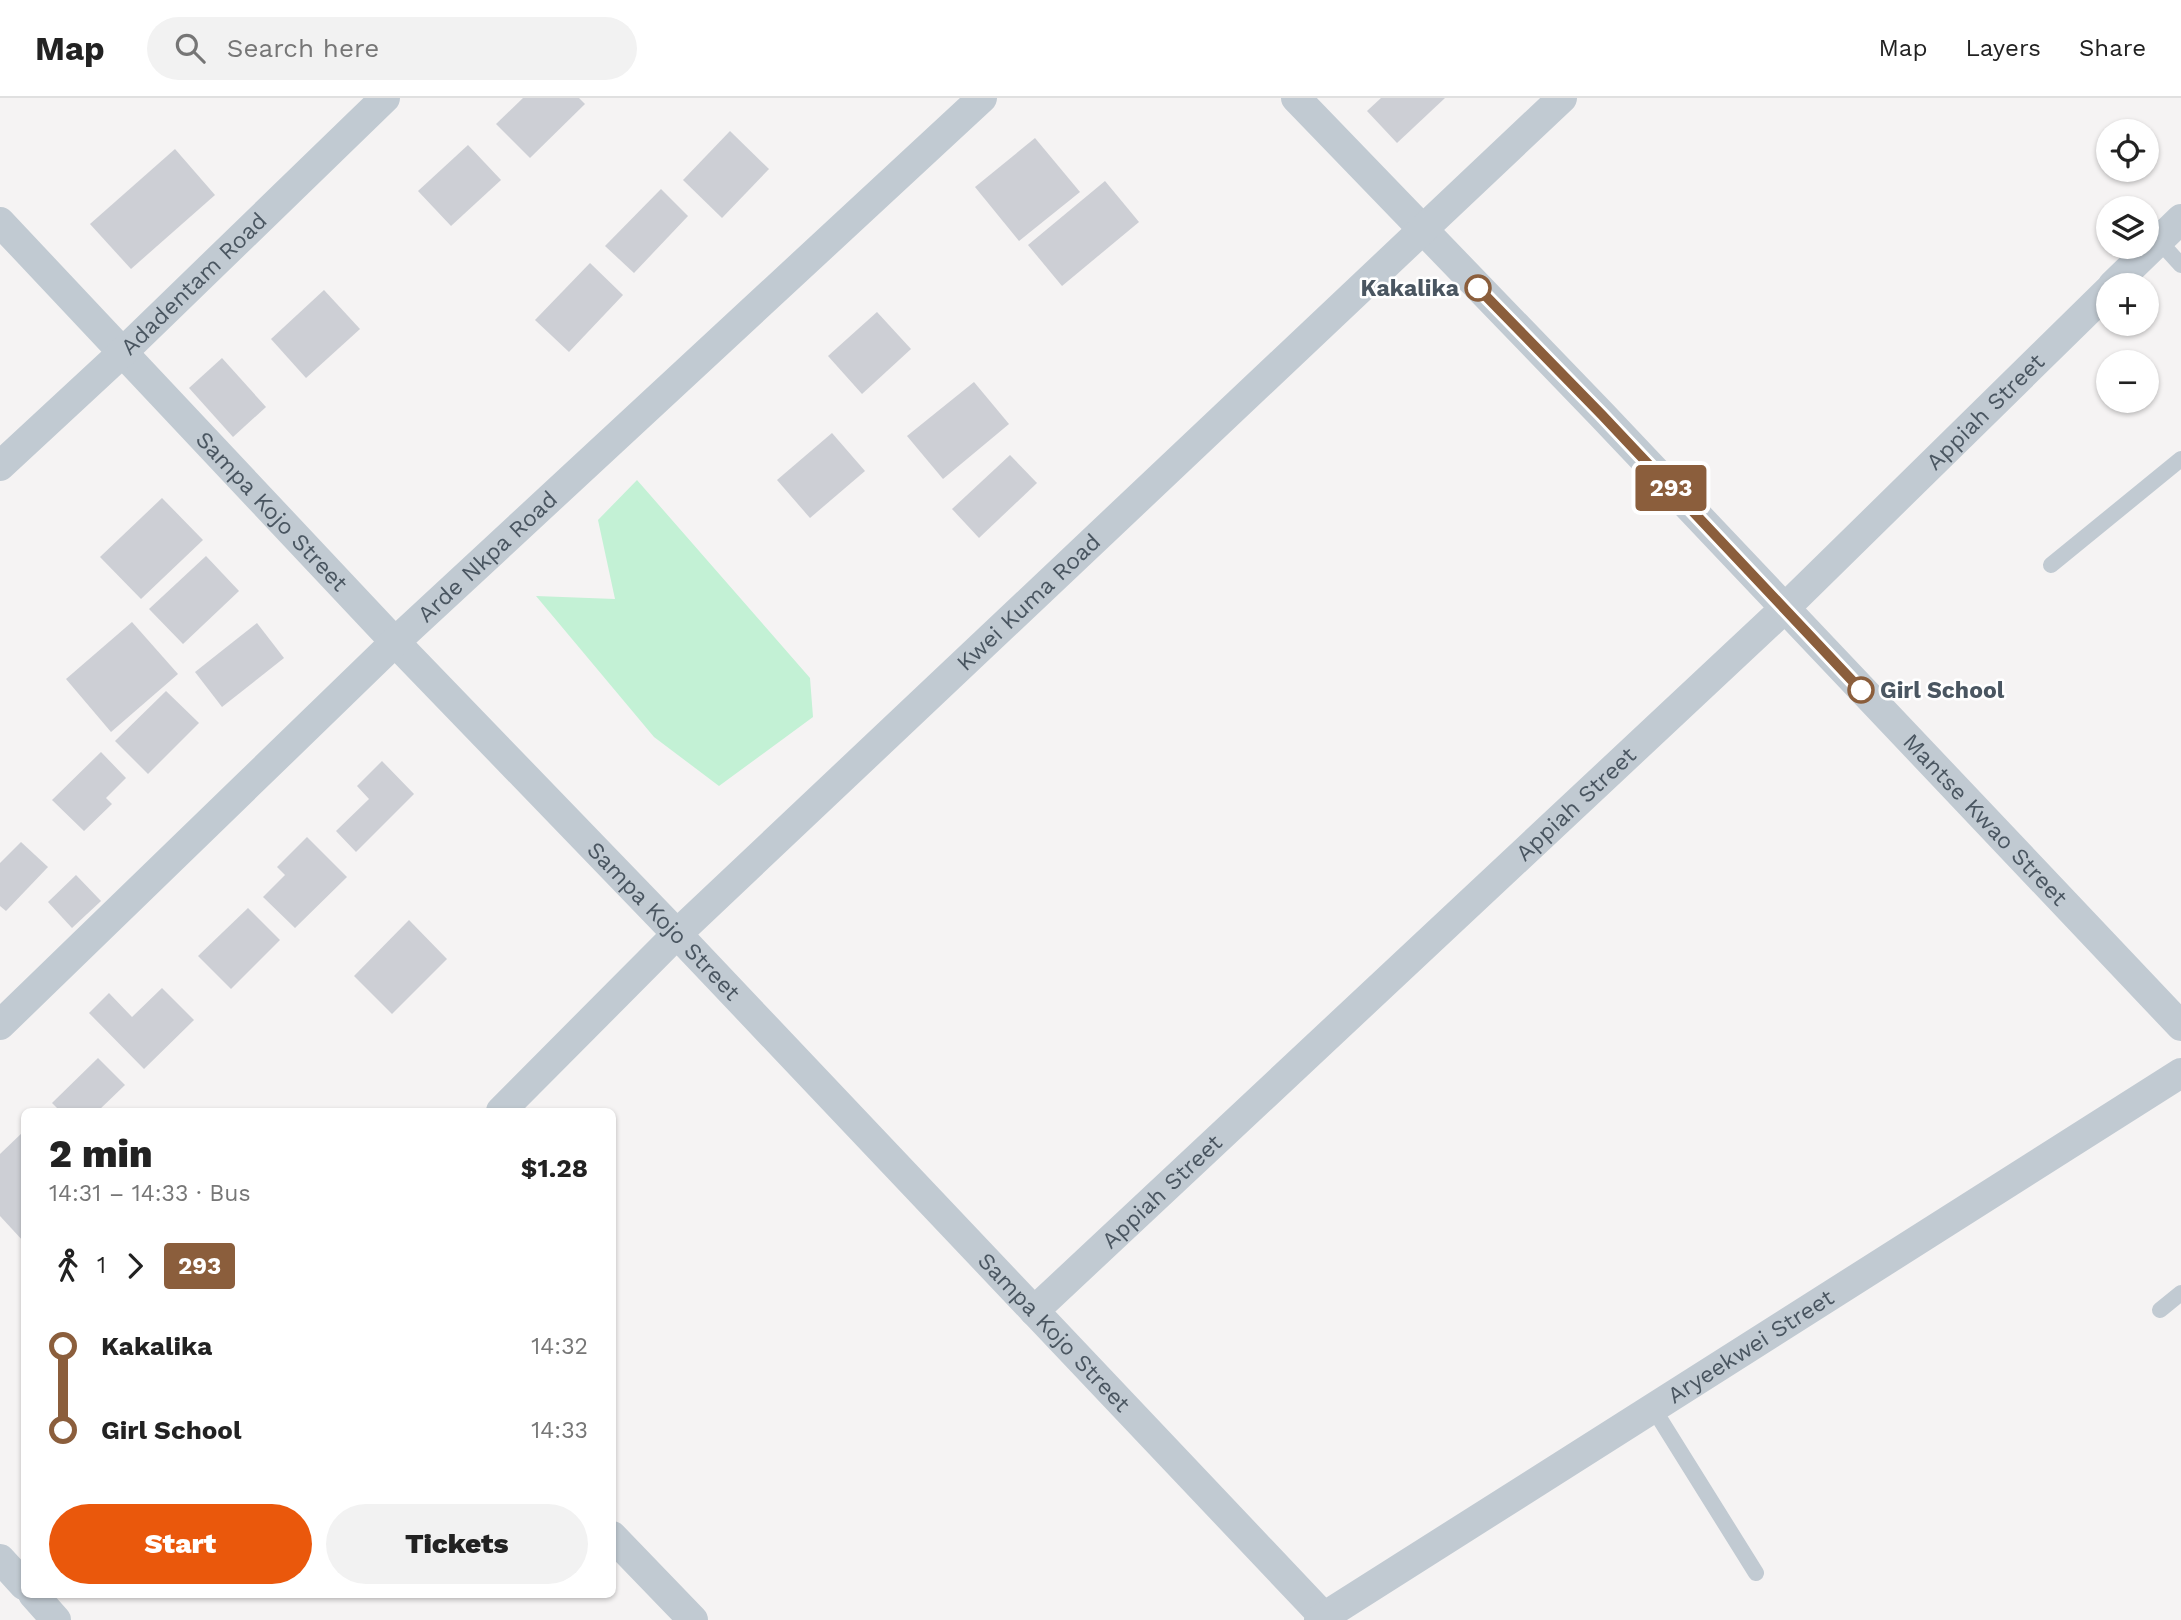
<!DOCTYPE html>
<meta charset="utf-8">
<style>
:root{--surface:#fff;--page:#f2f2f2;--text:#222;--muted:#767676;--line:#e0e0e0;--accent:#ea580c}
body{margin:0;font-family:"Work Sans",sans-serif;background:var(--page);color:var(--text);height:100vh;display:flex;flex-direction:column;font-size:26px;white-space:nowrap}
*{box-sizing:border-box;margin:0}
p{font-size:23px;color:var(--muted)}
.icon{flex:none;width:38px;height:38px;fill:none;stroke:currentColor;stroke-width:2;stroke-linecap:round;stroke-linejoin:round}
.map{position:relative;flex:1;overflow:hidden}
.details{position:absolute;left:21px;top:1010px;width:595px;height:490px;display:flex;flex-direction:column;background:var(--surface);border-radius:10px;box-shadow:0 2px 5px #0004}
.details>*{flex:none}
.badge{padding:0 14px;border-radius:5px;font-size:24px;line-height:46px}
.fabs{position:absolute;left:2096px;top:21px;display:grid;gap:14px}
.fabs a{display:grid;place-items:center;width:63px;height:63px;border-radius:50%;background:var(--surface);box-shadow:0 2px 5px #0004;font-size:35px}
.map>.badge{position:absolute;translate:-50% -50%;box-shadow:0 0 0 4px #fff}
.legs{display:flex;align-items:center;gap:10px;height:77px;padding:0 28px;font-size:23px}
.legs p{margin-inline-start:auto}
.head{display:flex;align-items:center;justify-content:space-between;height:119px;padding:0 28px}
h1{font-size:38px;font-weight:800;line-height:52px}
.primary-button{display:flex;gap:14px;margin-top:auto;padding:14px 28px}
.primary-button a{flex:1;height:80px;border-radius:42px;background:var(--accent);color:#fff;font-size:28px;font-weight:800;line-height:80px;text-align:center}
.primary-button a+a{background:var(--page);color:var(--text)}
ul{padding:0 28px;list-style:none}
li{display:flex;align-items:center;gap:24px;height:84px;font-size:26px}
li i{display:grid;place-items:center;width:10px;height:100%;margin:0 9px;background:currentColor}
li i::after{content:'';width:18px;height:18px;margin:-9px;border:5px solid;border-radius:50%;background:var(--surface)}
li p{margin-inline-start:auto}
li:first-child i{background:linear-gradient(#0000 50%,currentColor 0)}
li:last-child i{background:linear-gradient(currentColor 50%,#0000 0)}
header{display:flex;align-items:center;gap:42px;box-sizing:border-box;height:98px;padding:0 35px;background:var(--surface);border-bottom:2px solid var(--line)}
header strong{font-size:33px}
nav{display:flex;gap:38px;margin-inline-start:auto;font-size:24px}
.search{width:490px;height:63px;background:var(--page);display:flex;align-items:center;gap:18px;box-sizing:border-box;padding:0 24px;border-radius:38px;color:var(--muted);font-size:26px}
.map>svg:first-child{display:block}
</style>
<header>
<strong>Map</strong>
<div class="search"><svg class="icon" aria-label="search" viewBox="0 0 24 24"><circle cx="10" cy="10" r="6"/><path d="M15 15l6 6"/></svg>Search here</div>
<nav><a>Map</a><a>Layers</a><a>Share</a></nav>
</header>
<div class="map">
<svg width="2181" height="1522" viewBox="0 0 2181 1522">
<rect width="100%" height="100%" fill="#f5f3f3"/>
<polygon fill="#c3f1d5" points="637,382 810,580 813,619 719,688 654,639 536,498 615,501 598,422"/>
<g fill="#cdcfd5">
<polygon points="523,0 579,0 585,6 530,60 496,26"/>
<polygon points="1381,0 1445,0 1397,45 1367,13"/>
<polygon points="730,33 769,71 722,120 683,82"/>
<polygon points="1035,40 1080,94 1019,143 975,89"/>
<polygon points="468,47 501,82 451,128 418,93"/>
<polygon points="175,51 215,97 131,171 90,126"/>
<polygon points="1105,83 1139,124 1062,188 1028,147"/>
<polygon points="661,91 688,118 634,175 605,148"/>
<polygon points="590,165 623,197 569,254 535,222"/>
<polygon points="324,192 360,231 306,280 271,241"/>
<polygon points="877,214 911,251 862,296 828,258"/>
<polygon points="222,260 266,309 233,339 189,290"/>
<polygon points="974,284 1009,326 943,381 907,338"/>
<polygon points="832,335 865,373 810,420 777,382"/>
<polygon points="1010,357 1037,385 979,440 952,411"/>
<polygon points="162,400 203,442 141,501 100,459"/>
<polygon points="206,458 239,493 183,546 149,511"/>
<polygon points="132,524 178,576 111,634 66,581"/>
<polygon points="257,525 284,560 222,609 195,574"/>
<polygon points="166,593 199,625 148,676 115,643"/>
<polygon points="101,654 126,680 106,700 112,706 84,733 52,702"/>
<polygon points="382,663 414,696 356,754 336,733 369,701 357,688"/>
<polygon points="307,739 347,779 295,830 263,799 285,777 277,769"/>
<polygon points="21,744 48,769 6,813 0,808 0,765"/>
<polygon points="76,777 101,803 72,830 48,804"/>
<polygon points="248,810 280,842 231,891 198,858"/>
<polygon points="409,822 447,861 392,916 354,878"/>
<polygon points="162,890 194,922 144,971 89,915 109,895 132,919"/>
<polygon points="98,960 125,987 98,1013 60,1013 52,1005"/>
<polygon points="24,1033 24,1144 0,1118 0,1056"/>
</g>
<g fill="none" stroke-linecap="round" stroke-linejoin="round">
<g stroke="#c1cad2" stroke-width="16">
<polyline points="2159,143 2181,167"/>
<polyline points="2051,467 2181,361"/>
<polyline points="2160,1212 2181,1195"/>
<polyline points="1653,1310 1756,1475"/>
</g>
<g stroke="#c1cad2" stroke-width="30">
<path id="s1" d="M1296,0L1602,317L2181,928"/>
<path id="s2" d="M0,124L395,544L677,836L1327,1522"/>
<polyline points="2113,187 2181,121"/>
<path id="s3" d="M0,368L123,254L385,0"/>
<path id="s4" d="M0,927L395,544L982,0"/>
<path id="s5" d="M501,1013L677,836L1562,0"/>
<path id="s6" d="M1034,1213L1784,511L2109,192"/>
<polyline points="612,1438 693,1522"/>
<polyline points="0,1461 24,1487"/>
<polyline points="33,1496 56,1522"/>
<path id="s7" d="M1319,1522L2181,975"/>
</g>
</g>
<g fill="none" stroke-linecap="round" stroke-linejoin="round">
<g stroke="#fff" stroke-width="16">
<polyline id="line-1" points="1478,190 1602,317 1861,592"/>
</g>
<use href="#line-1" stroke="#8b5e3c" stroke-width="10"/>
</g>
<g fill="#fff" stroke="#8b5e3c" stroke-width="3.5">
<circle cx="1478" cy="190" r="12"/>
<circle cx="1861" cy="592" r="12"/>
</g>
<g text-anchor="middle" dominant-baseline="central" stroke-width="5" stroke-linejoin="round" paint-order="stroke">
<g font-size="23" fill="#4a5661" stroke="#fff">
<text stroke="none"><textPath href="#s3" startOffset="266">Adadentam Road</textPath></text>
<text stroke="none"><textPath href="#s6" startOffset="1309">Appiah Street</textPath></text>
<text stroke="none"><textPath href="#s2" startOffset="397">Sampa Kojo Street</textPath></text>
<text stroke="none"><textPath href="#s4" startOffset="676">Arde Nkpa Road</textPath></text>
<text stroke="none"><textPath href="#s5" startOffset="733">Kwei Kuma Road</textPath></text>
<text stroke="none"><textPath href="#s6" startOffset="742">Appiah Street</textPath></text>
<text stroke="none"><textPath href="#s1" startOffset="998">Mantse Kwao Street</textPath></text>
<text stroke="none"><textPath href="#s2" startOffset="964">Sampa Kojo Street</textPath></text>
<text stroke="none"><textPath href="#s6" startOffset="175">Appiah Street</textPath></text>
<text stroke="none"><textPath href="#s2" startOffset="1531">Sampa Kojo Street</textPath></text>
<text stroke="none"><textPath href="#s7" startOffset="511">Aryeekwei Street</textPath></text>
</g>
<g font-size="23" font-weight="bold" fill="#4a5661" stroke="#fff" text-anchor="end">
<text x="1459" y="190">Kakalika</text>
<text x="1880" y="592" text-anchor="start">Girl School</text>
</g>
</g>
</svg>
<div class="fabs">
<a><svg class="icon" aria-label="locate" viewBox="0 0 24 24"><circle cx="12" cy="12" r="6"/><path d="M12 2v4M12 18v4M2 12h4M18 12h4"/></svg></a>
<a><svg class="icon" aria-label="layers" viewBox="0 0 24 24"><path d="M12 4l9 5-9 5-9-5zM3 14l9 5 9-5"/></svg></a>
<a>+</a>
<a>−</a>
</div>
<b class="badge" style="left:1671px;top:390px;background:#8b5e3c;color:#fff">293</b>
<section class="details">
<div class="head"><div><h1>2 min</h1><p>14:31 – 14:33 · Bus</p></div><b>$1.28</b></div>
<div class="legs"><svg class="icon" aria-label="walk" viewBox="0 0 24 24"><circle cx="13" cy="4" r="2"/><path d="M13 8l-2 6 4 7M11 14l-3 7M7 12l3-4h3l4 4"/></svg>1<svg class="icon" aria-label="forward" viewBox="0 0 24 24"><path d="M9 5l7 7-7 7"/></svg><b class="badge" style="background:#8b5e3c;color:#fff">293</b></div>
<ul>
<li><i style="color:#8b5e3c"></i><b>Kakalika</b><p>14:32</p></li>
<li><i style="color:#8b5e3c"></i><b>Girl School</b><p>14:33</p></li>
</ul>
<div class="primary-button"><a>Start</a><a>Tickets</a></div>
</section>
</div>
